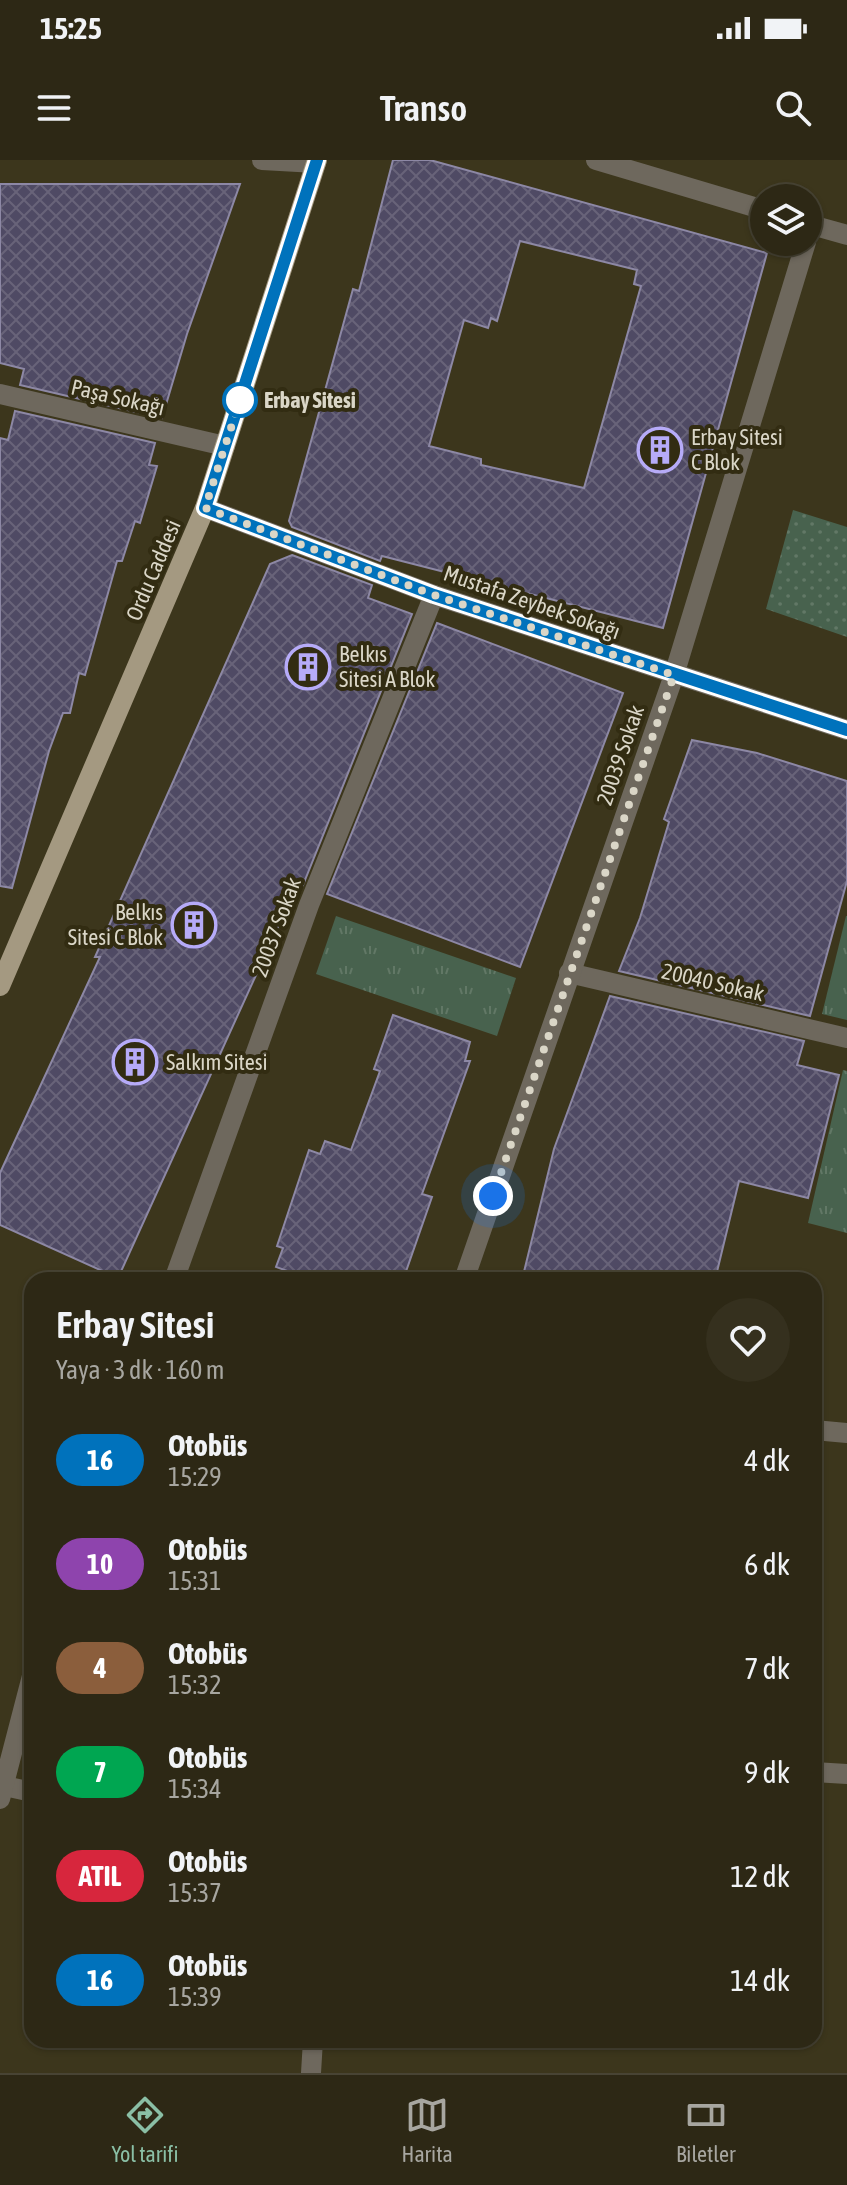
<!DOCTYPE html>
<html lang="tr">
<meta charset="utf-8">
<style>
:root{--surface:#2d2815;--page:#35301e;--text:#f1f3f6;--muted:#a7a6a0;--line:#484434;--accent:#8abfa5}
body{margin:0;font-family:"Asap Condensed",sans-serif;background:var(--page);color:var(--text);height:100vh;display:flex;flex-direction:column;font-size:30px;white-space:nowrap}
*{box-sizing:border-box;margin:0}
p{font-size:26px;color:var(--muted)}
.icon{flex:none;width:44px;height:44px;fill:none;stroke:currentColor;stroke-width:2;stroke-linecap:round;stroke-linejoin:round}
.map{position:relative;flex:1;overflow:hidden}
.panel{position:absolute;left:24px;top:1112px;width:798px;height:776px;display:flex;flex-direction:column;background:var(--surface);border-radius:24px;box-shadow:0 2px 6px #0004,0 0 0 2px var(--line)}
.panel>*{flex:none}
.badge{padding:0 16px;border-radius:26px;font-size:28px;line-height:52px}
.controls{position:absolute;left:750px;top:24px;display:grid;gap:16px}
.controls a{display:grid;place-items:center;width:72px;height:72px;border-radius:50%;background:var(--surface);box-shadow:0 2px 6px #0004,0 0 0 2px var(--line);font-size:40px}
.you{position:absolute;width:40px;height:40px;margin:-20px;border:6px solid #fff;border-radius:50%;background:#1a73e8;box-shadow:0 0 0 12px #1a73e833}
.map>.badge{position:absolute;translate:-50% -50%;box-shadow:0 0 0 4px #fff}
.round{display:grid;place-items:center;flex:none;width:84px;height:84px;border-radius:42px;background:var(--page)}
.summary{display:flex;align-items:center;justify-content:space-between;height:136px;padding:0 32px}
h1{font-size:38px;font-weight:600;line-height:60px}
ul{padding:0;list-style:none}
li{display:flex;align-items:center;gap:24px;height:104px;padding:0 32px}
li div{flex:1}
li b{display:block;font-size:30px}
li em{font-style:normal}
li .badge{min-width:88px;font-weight:700;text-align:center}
.status{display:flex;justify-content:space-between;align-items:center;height:56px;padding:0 40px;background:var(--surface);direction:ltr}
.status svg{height:22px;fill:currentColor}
header{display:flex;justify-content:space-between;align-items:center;height:104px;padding:0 32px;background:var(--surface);font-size:36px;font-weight:600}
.dock{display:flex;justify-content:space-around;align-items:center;height:112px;border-top:2px solid var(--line);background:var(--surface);font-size:22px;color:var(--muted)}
.dock a{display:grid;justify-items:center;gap:4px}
.dock .active{color:var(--accent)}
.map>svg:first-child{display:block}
</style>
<div class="status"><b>15:25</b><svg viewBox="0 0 49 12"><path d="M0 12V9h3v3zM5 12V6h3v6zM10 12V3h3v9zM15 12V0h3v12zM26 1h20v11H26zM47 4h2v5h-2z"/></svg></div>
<header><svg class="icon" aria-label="menu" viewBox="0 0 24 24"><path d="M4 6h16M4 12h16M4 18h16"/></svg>Transo<svg class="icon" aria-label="search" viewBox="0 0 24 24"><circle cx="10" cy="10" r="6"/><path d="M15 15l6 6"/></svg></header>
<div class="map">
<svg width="847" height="1913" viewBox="0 0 847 1913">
<defs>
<pattern id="grass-tufts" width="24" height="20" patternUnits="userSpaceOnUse" patternTransform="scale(2)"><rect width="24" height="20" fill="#48624e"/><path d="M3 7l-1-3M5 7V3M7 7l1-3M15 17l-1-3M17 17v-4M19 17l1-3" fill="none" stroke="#627866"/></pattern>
<pattern id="park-dots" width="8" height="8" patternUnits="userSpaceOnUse" patternTransform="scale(2)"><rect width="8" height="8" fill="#48624e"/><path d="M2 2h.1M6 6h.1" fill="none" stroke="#627866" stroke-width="1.8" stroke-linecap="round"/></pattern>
<pattern id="building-cross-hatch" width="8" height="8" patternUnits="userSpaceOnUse" patternTransform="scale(2)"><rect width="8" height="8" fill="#4f4a64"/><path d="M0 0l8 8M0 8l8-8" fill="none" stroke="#686379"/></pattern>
</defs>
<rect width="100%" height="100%" fill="#3c361c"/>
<g fill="url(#grass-tufts)">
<polygon points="336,756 516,818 497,876 316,814"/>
<polygon points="846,756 847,756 847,860 822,854"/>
<polygon points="843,910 847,911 847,1073 808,1063"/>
</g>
<polygon fill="url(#park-dots)" points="793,350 847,367 847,477 766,449"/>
<g fill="url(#building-cross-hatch)" stroke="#8d88a5" stroke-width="2" fill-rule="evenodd">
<path d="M393,0H430L767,93L663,468L382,396L380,401L292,367L289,361L353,129L359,131ZM520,81L637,110L634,124L641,126L584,328L481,305V299L429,286L464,160L488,168L491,158L497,161Z"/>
<polygon points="0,24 240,24 187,174 162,258 20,225 24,209 0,203"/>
<polygon points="15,251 155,283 149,305 157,306 140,363 135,361 122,401 117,401 85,515 79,513 70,553 63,553 49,591 12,728 0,726 0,278 8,280"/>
<polygon points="292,395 372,425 368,438 412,454 303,725 298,723 118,1118 0,1065 0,1013 100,797 95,797 270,404"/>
<polygon points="437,463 623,533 520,807 327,734"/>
<polygon points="692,580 757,593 847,621 847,721 810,856 619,811 640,758 669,662 664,659"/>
<polygon points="610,836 804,881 797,905 839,915 808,1038 739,1021 715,1120 522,1120 554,989"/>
<polygon points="393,855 470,882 465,901 470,901 422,1034 432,1037 403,1120 313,1120 276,1107 283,1088 277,1086 309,990 320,994 325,981 351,990 380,911 374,909"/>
</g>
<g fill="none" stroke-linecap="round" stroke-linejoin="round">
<g stroke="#6e685d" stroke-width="20">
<polyline points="262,0 316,3"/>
<polyline points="596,0 764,50"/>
<polyline points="808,64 847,75"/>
<polyline points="674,515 806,82"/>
<polyline points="569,813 847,878"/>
<polyline points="174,1120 309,745 434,435"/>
<polyline points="814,1612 847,1614"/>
<polyline points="0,1625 32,1632"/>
<polyline points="0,1639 32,1516"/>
</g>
<g stroke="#6e685d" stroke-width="20">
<polyline points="0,234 225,286"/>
<polyline points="205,348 434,435 847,570"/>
<polyline points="464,1120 674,515"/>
<polyline points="814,1270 847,1273"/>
<polyline points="311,1913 313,1880"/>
</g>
<polyline stroke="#a49981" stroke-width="20" points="0,826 205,348 317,0"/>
</g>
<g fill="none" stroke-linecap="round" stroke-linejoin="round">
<g stroke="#fff" stroke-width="18">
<polyline id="line" points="317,0 205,348 434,435 847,570"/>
</g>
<use href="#line" stroke="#0072bc" stroke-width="12"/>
<polyline stroke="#dad6c7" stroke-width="8" stroke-dasharray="0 14.4" points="240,240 205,348 434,435 674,515 493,1036"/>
</g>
<defs>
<g id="building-ring" transform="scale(2.3)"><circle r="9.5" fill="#322c12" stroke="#b6abf8" stroke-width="1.5"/><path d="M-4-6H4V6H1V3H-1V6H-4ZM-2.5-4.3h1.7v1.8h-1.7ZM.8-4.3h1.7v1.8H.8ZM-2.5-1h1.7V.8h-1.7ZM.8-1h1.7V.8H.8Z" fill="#b6abf8"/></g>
</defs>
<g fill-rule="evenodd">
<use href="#building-ring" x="660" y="290"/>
<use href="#building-ring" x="308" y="507"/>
<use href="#building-ring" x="194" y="765"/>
<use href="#building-ring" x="135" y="902"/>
</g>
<circle fill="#fff" stroke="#0072bc" stroke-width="4" cx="240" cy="240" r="16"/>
<g text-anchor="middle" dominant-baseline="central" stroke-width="8" stroke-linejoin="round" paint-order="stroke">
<g font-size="22" fill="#dad6c7" stroke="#322c12">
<text transform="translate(118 237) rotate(13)">Paşa Sokağı</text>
<text transform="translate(153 410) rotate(-67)">Ordu Caddesi</text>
<text transform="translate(532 442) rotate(19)">Mustafa Zeybek Sokağı</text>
<text transform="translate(620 595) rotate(-71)">20039 Sokak</text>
<text transform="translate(276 767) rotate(-70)">20037 Sokak</text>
<text transform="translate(713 822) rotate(13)">20040 Sokak</text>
</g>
<g font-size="22" font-weight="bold" fill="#dad6c7" stroke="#322c12" text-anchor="start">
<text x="264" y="240">Erbay Sitesi</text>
</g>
<g font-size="22" fill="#dad6c7" stroke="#322c12" text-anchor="start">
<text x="691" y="277">Erbay Sitesi<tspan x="691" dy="25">C Blok</tspan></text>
<text x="339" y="494">Belkıs<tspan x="339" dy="25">Sitesi A Blok</tspan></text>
<text x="163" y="752" text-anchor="end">Belkıs<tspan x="163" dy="25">Sitesi C Blok</tspan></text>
<text x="166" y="902">Salkım Sitesi</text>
</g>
</g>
</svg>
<div class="controls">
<a><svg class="icon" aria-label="layers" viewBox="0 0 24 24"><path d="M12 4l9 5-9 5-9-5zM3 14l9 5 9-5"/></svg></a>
</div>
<div class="you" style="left:493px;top:1036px"></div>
<section class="panel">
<div class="summary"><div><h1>Erbay Sitesi</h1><p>Yaya · 3 dk · 160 m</p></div><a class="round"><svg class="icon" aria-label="heart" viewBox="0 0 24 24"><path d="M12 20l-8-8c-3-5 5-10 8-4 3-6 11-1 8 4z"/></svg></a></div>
<ul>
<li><span class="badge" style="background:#0072bc;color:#fff">16</span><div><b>Otobüs</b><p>15:29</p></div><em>4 dk</em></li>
<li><span class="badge" style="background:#8e44ad;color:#fff">10</span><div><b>Otobüs</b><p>15:31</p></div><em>6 dk</em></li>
<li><span class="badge" style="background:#8b5e3c;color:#fff">4</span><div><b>Otobüs</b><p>15:32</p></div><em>7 dk</em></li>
<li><span class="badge" style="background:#00a651;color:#fff">7</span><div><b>Otobüs</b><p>15:34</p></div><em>9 dk</em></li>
<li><span class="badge" style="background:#d7263d;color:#fff">ATIL</span><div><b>Otobüs</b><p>15:37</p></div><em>12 dk</em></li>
<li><span class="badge" style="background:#0072bc;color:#fff">16</span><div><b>Otobüs</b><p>15:39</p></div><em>14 dk</em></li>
</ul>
</section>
</div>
<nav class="dock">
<a class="active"><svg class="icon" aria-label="directions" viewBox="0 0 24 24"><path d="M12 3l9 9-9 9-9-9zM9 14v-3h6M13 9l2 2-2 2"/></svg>Yol tarifi</a>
<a><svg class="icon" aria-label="map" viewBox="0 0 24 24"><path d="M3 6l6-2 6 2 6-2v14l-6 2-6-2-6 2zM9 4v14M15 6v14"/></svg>Harita</a>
<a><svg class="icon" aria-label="tickets" viewBox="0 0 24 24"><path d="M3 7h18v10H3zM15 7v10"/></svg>Biletler</a>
</nav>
